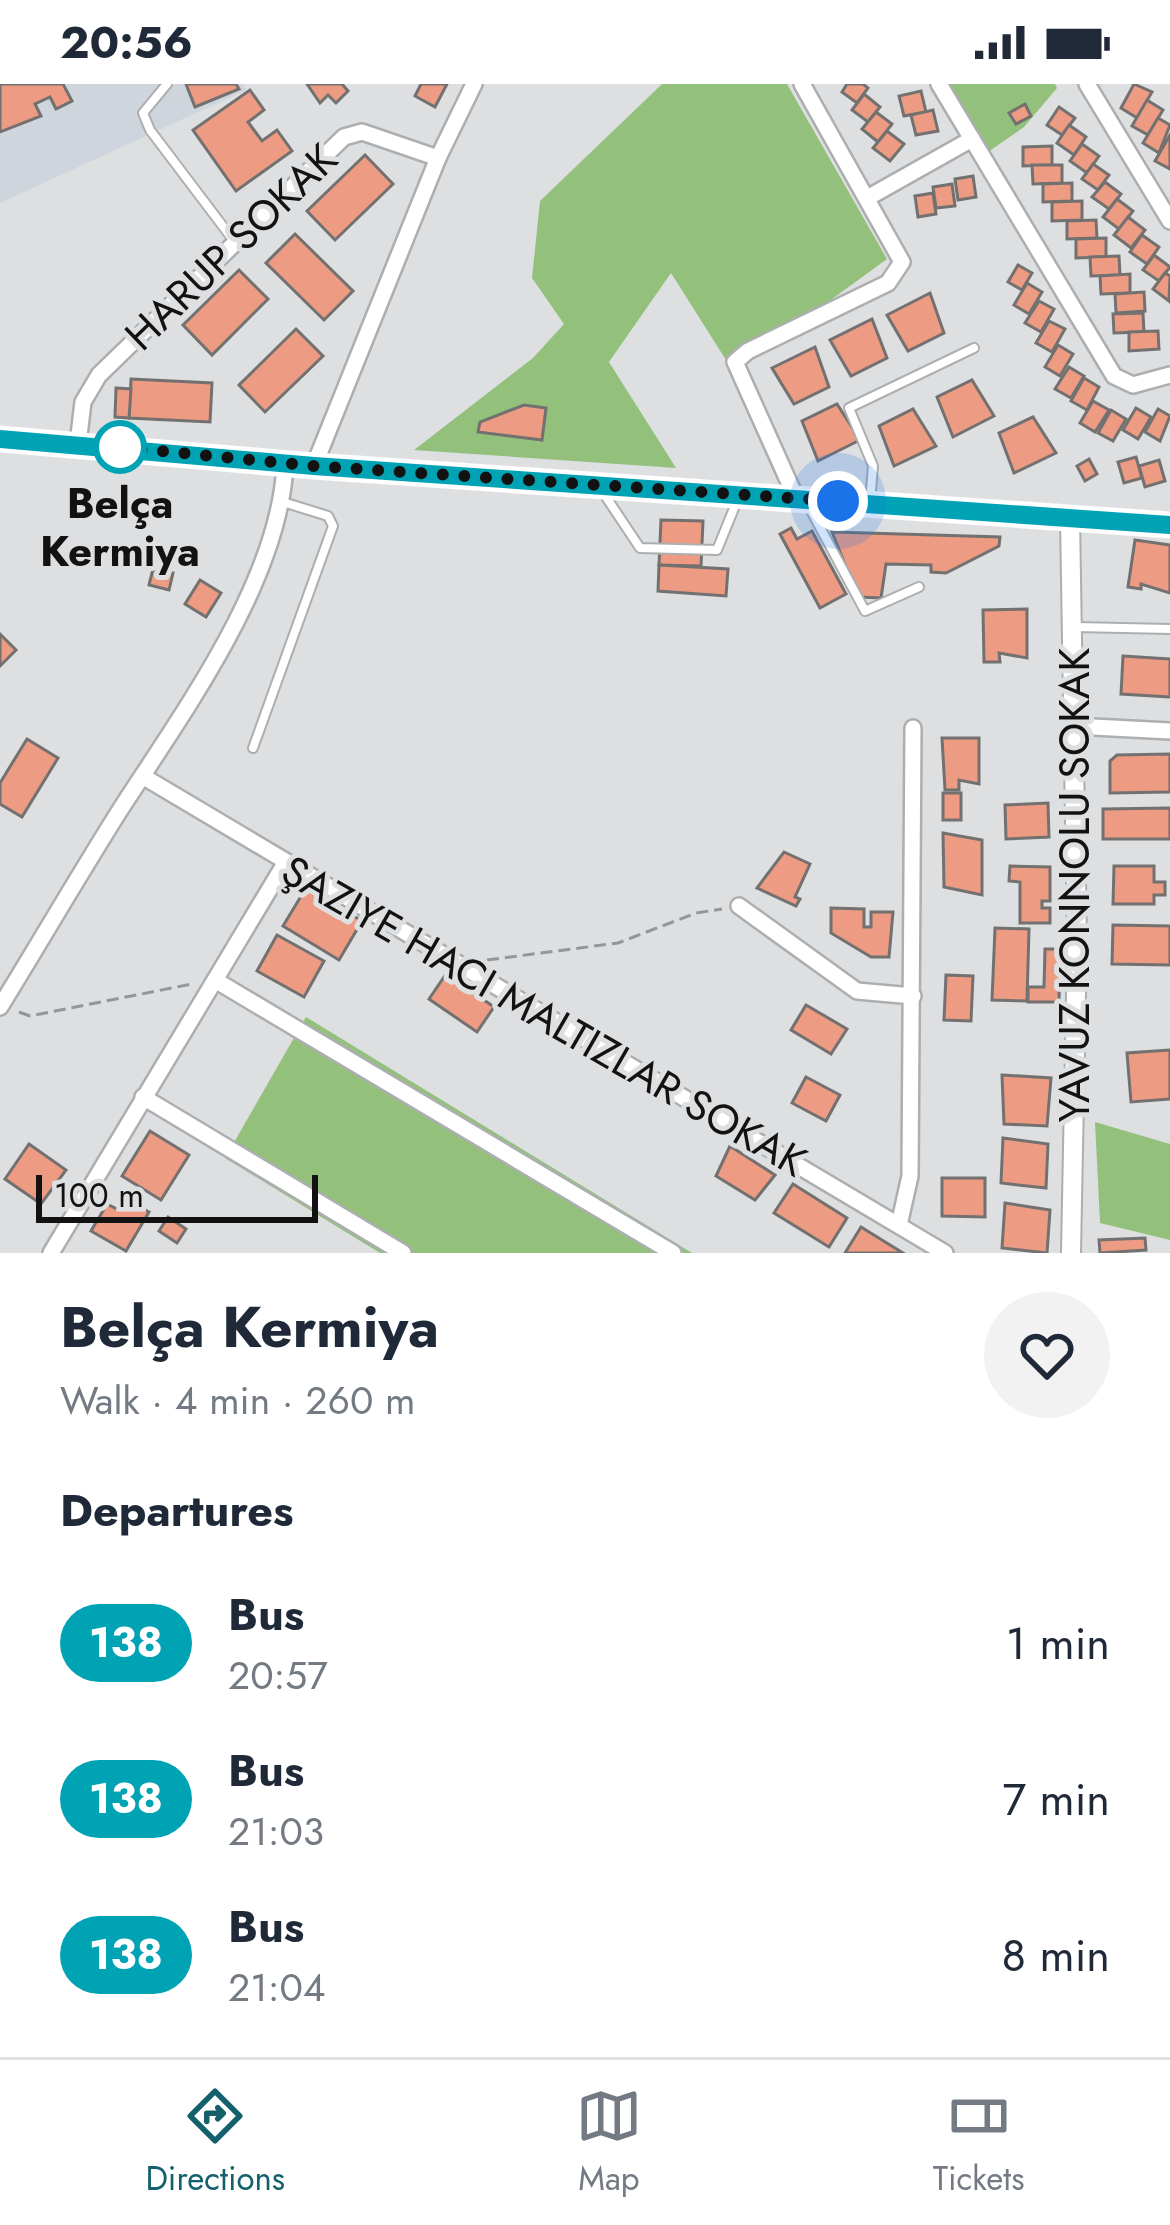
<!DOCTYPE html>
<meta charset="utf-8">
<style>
:root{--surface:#fff;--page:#f2f2f3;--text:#1f2937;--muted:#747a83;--line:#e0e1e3;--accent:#14616c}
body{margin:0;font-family:Jost,sans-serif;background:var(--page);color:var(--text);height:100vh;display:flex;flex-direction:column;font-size:45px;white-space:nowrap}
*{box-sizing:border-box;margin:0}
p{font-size:39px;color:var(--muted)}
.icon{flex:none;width:66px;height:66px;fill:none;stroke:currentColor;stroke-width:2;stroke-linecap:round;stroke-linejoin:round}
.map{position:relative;height:1169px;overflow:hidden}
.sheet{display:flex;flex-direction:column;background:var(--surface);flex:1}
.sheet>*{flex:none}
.badge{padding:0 24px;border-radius:39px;font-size:42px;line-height:78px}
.scale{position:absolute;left:36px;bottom:30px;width:282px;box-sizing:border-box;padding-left:12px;border:6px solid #121213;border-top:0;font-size:33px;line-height:42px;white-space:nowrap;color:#121213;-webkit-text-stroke:9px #dddfe1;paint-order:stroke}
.you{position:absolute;width:60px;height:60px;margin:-30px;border:9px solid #fff;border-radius:50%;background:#1a73e8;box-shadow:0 0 0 18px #1a73e833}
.map>.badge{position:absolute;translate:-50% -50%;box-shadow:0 0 0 6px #fff}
h2{padding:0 60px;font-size:45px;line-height:108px}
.round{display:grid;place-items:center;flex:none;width:126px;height:126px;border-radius:63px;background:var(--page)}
.overview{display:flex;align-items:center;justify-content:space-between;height:204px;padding:0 60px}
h1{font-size:57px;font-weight:700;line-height:90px}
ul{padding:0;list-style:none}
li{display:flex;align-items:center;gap:36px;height:156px;padding:0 60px}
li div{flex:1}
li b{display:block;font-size:45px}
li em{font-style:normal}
li .badge{min-width:132px;font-weight:700;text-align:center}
.status{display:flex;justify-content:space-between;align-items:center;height:84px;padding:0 60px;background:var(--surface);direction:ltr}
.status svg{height:33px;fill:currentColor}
.tab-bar{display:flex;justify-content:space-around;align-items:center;height:168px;border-top:3px solid var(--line);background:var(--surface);font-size:33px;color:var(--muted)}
.tab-bar a{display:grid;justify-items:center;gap:6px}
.tab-bar .current{color:var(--accent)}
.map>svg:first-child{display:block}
</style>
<div class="status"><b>20:56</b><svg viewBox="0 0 49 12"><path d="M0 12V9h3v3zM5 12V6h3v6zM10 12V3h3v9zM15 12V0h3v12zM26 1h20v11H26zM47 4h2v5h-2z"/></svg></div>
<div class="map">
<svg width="1170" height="1169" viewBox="0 0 1170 1169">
<rect width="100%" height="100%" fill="#dddfe1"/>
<polygon fill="#ced5dd" points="0,0 243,0 246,6 0,119"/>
<g fill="#93c17c">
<polygon points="662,0 787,0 887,175 733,287 671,189 609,278 676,384 414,366 533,274 564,240 532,194 540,117"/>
<polygon points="944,0 1055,0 1057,4 1024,43 988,68"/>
<polygon points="306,933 692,1169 380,1169 225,1074"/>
<polygon points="1095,1038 1170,1060 1170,1156 1100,1139"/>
</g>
<g fill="#ee9b83" stroke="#737170" stroke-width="3">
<polygon points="0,0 63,0 72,17 56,25 50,13 35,20 41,32 0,48"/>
<polygon points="186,0 236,0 239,5 195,23"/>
<polygon points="307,0 342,0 348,7 336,19 328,11 320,19"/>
<polygon points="421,0 447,0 435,23 415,12"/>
<polygon points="863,0 868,4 857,19 842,8 847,0"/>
<polygon points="1134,0 1152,8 1137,34 1121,24"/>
<polygon points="250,6 264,26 248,38 262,57 277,46 292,67 236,107 193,46"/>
<polygon points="921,7 926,28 904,32 899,12"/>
<polygon points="864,10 880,23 868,38 852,26"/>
<polygon points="1147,16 1163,26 1148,51 1132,42"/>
<polygon points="1025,20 1031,32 1016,40 1009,29"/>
<polygon points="1059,23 1075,34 1062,51 1047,41"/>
<polygon points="933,26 938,47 916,51 911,31"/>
<polygon points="876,28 892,40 878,58 862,45"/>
<polygon points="1158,34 1170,41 1159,69 1143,59"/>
<polygon points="1069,41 1086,53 1074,71 1057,59"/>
<polygon points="887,47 904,60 890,77 873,64"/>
<polygon points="1170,51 1170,85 1155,77"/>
<polygon points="1082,60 1099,72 1087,89 1070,77"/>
<polygon points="1052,62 1052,81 1023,82 1023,63"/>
<polygon points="365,71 393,100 335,156 307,127"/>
<polygon points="1093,80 1109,91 1098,106 1082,95"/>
<polygon points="1032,81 1062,81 1062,99 1033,100"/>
<polygon points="973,92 976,113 958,116 955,95"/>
<polygon points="1105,98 1121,110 1109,125 1092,113"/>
<polygon points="1072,99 1072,117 1043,118 1043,100"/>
<polygon points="952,100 955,122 936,124 933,103"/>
<polygon points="933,109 936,130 918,133 915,112"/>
<polygon points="1117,115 1133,127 1119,145 1103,133"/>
<polygon points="1082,117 1082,136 1052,137 1052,118"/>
<polygon points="1128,133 1145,146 1131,164 1114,151"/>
<polygon points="1096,136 1097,154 1067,155 1067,137"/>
<polygon points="295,150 353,207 324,236 266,179"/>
<polygon points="1142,151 1159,163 1147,180 1130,168"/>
<polygon points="1106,154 1106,173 1076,174 1076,155"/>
<polygon points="1154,171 1170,183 1159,197 1143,186"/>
<polygon points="1119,172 1120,191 1091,192 1090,173"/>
<polygon points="1018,181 1032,189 1022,206 1008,198"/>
<polygon points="239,186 268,215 212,271 183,241"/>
<polygon points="1165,189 1170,192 1169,217 1153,205"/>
<polygon points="1130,190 1130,209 1101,210 1100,192"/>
<polygon points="1027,199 1042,208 1029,230 1014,221"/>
<polygon points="1144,208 1145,227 1116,229 1115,210"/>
<polygon points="930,209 944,249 908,267 887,231"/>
<polygon points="1039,217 1054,225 1041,248 1025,239"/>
<polygon points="1143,229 1144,248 1114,249 1113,230"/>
<polygon points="872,235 887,274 851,292 830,256"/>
<polygon points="1049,237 1065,245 1052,268 1036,259"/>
<polygon points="296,245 323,272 265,328 239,301"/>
<polygon points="1158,247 1159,265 1129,267 1129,248"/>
<polygon points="1058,261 1073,270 1060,292 1045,283"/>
<polygon points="815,263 829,303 794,320 772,284"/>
<polygon points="1069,283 1084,292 1071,314 1055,305"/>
<polygon points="1084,294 1099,303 1087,326 1071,317"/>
<polygon points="131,295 212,299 210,338 129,334"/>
<polygon points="972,296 994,332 953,353 937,313"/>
<polygon points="116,304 131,305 129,334 115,333"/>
<polygon points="1093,317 1109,326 1095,348 1080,339"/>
<polygon points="837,320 860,356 818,377 802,337"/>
<polygon points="524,321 546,324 542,356 478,348 480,338"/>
<polygon points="1136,324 1151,333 1138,355 1123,346"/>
<polygon points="913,325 936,362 894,382 879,342"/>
<polygon points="1158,325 1170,332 1160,357 1145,348"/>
<polygon points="1111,326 1126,335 1113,357 1098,349"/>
<polygon points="1033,333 1056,369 1014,389 999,349"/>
<polygon points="1136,373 1142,394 1124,399 1118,378"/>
<polygon points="1089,375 1097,390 1085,397 1077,382"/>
<polygon points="1159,376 1165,397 1145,403 1139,382"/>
<polygon points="661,436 703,437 701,482 659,481"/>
<polygon points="791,444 797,455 812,447 846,510 820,524 780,450"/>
<polygon points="832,448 1000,453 999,462 946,489 931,488 931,481 886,480 881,514 858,513"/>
<polygon points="1135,456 1170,461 1170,509 1141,500 1141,505 1128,503"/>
<polygon points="659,481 728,485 726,512 658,507"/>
<polygon points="153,485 173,489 169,506 149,501"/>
<polygon points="200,496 221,509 206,533 185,520"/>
<polygon points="1027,525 1027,574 999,569 1000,578 984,578 983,526"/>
<polygon points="0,550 16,566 0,582"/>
<polygon points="1123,572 1170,575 1170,613 1121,610"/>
<polygon points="942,654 979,654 979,700 959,696 959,706 945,706"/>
<polygon points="27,655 58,674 22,733 0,720 0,699"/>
<polygon points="1170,670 1170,708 1110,709 1110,677 1117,671"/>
<rect x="943" y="709" width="18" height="27"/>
<polygon points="1048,719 1049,753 1006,755 1005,721"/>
<polygon points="1170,724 1170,755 1103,755 1103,725"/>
<polygon points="943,749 982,756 982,811 944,803"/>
<polygon points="784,768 810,780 795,813 800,815 796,822 757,804"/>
<polygon points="1010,782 1050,783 1050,817 1042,817 1042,824 1050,824 1050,839 1020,839 1020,798 1009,797"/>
<polygon points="1114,782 1154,782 1154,798 1165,798 1165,811 1154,811 1154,820 1113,820"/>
<polygon points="306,804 362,837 339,876 283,842"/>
<polygon points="831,824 864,825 864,843 871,843 871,828 893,828 889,873 871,873 831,849"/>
<polygon points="1113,841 1170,842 1170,881 1112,880"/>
<polygon points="995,844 1029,845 1027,917 992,916"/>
<polygon points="277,851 324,877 304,913 257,887"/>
<polygon points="1045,865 1060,865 1059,918 1028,918 1028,903 1044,903"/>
<polygon points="446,890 494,923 477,948 429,915"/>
<polygon points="946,891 973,892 971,937 944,936"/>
<polygon points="806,921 847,945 831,970 791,946"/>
<polygon points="1170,966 1170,1015 1131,1018 1127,969"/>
<polygon points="1002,991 1051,994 1047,1042 1004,1040"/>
<polygon points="806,993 840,1011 826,1037 792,1019"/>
<polygon points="150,1047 189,1071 161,1116 122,1092"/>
<polygon points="1003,1054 1048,1060 1046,1104 1001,1099"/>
<polygon points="29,1060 66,1086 41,1120 5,1095"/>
<polygon points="730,1062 775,1091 755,1116 716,1092"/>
<polygon points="942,1094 985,1094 985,1133 942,1132"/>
<polygon points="793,1100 847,1134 829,1163 774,1129"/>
<polygon points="124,1114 149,1128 126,1167 91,1147 107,1120 117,1125"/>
<polygon points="1005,1119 1050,1126 1047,1169 1002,1164"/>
<polygon points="168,1133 186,1145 177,1159 159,1147"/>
<polygon points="861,1143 903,1169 845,1169"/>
<polygon points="1145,1154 1146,1166 1100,1169 1099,1156"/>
</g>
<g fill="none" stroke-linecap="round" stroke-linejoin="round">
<g stroke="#acaeb0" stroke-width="12">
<g id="service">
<polyline points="167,0 143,29 150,46 234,157"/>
<polyline points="600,404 640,464 717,466 739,412"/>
<polyline points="870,419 873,382 849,324 974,264"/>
<polyline points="808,421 865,527 919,503"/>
<polyline points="1075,543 1170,545"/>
<polyline points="253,664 333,442 328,432 283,418"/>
</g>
</g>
<g stroke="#acaeb0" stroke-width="20">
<g id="minor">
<polyline points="939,0 1114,292 1133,301 1170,291"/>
<polyline points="1087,0 1170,137"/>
<polyline points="869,113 972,55"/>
<polyline points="78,360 83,318 99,291 344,53 362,48 438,74"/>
<polyline points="314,382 438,74 474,0"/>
<polyline points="796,414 735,278 748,267 888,199 902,178 802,0"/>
<polyline points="1074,642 1170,647"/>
<polyline points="144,693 945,1169"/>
<polyline points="739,822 857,907 913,912"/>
<polyline points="215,896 673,1169"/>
<path d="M0,923C40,858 79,791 120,726C182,630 280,497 285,380"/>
<polyline points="143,1013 403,1169"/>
<polyline points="899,1141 910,1092 913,644"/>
<polyline points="51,1169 284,781"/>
</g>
</g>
<g stroke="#acaeb0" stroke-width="22">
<polyline id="tertiary" points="1070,434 1077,858 1071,1169"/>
</g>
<g stroke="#acaeb0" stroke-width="26">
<polyline id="secondary" points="0,355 314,382 1170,441"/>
</g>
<g stroke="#949697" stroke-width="3" stroke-dasharray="12 6" stroke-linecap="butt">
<polyline points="487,876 618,859 696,829 722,825"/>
<polyline points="19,928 30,932 192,900"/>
</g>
<use href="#service" stroke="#fff" stroke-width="8"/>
<use href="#minor" stroke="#fff" stroke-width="15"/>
<use href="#tertiary" stroke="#fff" stroke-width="18"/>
<use href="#secondary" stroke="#fff" stroke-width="21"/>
</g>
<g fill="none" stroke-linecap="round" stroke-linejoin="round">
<g stroke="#fff" stroke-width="27">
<polyline id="line" points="0,355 314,382 1170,441"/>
</g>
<use href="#line" stroke="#00a3b4" stroke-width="18"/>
<polyline stroke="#121213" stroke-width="12" stroke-dasharray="0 21.6" points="120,363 314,382 838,417"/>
</g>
<circle fill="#fff" stroke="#00a3b4" stroke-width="6" cx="120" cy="363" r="24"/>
<g text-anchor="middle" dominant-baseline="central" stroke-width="10" stroke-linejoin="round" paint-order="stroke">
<g font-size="42" fill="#121213" stroke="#dddfe1">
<text transform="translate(231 163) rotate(-44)">HARUP SOKAK</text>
<text transform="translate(1074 801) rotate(-90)">YAVUZ KONNOLU SOKAK</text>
<text transform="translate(544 932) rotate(30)">ŞAZIYE HACI MALTIZLAR SOKAK</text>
</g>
<g font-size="42" font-weight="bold" fill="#121213" stroke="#dddfe1">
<text x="120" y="419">Belça<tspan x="120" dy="48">Kermiya</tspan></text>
</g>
</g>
</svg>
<div class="scale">100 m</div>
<div class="you" style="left:838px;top:417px"></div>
</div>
<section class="sheet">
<div class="overview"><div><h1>Belça Kermiya</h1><p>Walk · 4 min · 260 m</p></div><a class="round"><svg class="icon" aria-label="heart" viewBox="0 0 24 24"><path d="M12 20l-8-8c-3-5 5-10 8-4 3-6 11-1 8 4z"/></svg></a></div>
<h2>Departures</h2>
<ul>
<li><span class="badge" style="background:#00a3b4;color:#fff">138</span><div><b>Bus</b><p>20:57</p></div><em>1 min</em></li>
<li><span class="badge" style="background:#00a3b4;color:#fff">138</span><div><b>Bus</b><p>21:03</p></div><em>7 min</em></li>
<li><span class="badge" style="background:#00a3b4;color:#fff">138</span><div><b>Bus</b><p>21:04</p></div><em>8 min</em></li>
</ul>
</section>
<nav class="tab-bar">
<a class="current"><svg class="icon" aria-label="directions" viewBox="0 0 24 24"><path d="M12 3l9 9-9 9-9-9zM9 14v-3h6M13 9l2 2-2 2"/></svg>Directions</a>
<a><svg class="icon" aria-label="map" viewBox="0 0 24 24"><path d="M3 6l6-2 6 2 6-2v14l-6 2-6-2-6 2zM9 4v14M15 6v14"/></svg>Map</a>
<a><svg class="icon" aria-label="tickets" viewBox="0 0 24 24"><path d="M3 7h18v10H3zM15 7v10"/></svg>Tickets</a>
</nav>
